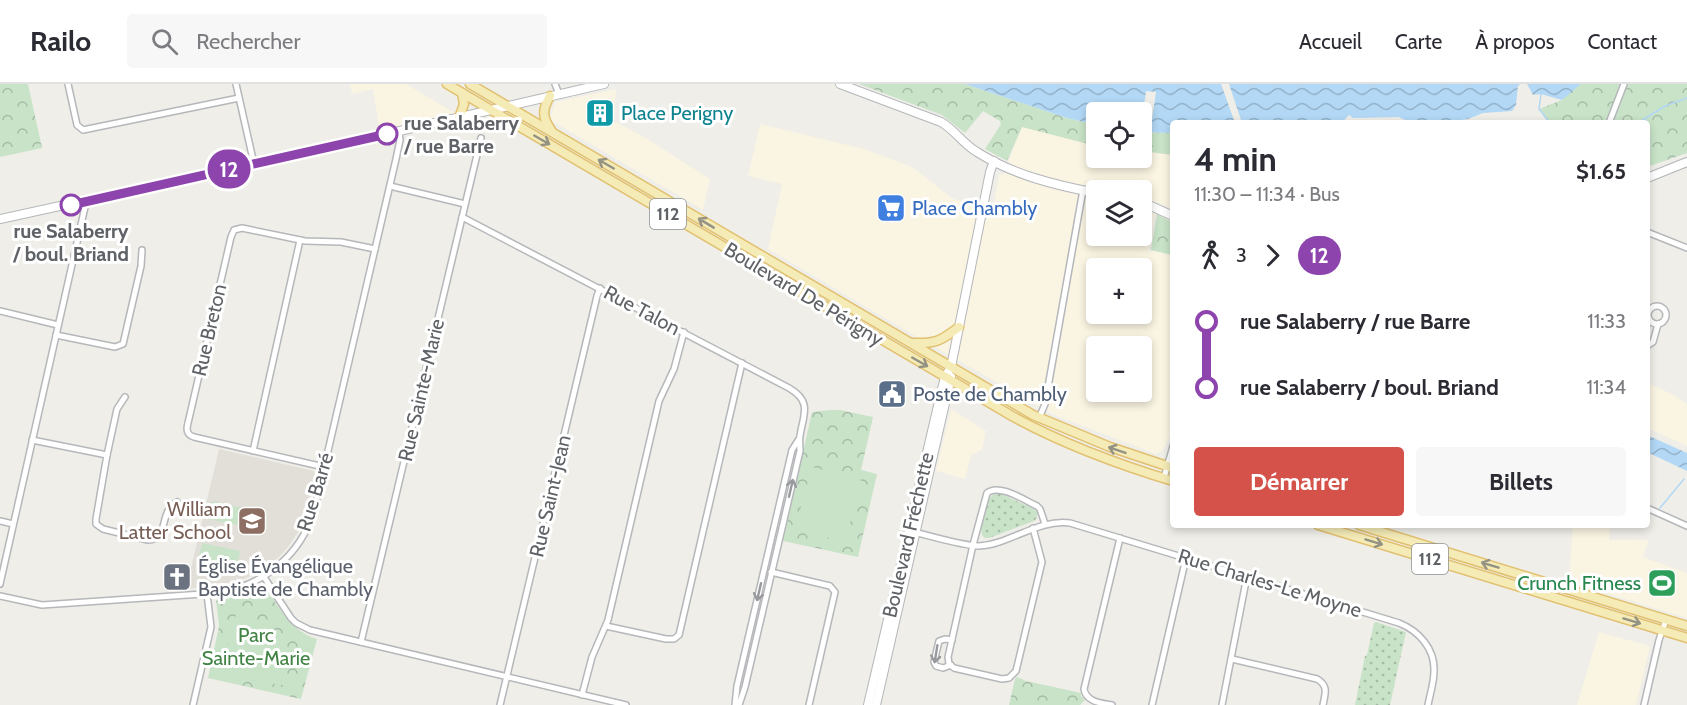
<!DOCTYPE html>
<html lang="fr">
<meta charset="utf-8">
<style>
:root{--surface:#fff;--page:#f7f7f7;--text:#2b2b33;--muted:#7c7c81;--line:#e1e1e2;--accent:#d45249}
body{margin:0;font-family:Cabin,sans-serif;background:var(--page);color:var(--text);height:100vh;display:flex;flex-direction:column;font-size:22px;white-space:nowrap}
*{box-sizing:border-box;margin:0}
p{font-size:20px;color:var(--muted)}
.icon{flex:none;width:33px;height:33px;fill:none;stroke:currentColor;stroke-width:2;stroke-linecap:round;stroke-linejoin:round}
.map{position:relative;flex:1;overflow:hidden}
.side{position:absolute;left:1170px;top:36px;width:480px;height:408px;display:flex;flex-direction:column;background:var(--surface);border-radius:6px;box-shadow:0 3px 9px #0003}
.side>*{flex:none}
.badge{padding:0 12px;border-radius:20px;font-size:21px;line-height:39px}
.buttons{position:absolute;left:1086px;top:18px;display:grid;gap:12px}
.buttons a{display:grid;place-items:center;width:66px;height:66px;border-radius:6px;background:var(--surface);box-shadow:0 3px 9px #0003;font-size:30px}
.map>.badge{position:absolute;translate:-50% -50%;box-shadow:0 0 0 3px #fff}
.legs{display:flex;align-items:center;gap:9px;height:66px;padding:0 24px;font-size:20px}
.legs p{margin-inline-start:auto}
.head{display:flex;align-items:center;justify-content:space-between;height:102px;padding:0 24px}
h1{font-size:33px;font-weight:700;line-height:45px}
.cta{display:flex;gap:12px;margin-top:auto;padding:12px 24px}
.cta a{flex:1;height:69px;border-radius:6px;background:var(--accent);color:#fff;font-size:24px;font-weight:700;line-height:69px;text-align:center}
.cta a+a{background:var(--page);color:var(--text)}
ul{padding:0 24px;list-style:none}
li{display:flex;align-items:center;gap:21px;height:66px;font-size:22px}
li i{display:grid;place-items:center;width:9px;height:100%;margin:0 8px;background:currentColor}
li i::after{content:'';width:15px;height:15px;margin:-8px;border:4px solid;border-radius:50%;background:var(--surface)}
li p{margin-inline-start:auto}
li:first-child i{background:linear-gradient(#0000 50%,currentColor 0)}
li:last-child i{background:linear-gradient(currentColor 50%,#0000 0)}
header{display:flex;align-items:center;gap:36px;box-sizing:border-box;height:84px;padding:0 30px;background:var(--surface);border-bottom:2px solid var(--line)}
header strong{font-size:28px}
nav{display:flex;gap:33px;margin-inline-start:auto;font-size:21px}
.search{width:420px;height:54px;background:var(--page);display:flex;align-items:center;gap:15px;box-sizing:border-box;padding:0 21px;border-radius:6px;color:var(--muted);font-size:22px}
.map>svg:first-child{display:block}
</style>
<header>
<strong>Railo</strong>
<div class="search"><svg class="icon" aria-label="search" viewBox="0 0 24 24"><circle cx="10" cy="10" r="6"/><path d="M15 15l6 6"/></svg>Rechercher</div>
<nav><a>Accueil</a><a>Carte</a><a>À propos</a><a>Contact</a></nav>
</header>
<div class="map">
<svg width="1687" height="621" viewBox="0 0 1687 621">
<defs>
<pattern id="grass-dots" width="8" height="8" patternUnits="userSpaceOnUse" patternTransform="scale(1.5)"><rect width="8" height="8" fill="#c8e3c8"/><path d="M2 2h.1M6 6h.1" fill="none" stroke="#a6bba6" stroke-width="1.8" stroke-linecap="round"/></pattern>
<pattern id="forest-crowns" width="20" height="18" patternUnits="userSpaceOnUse" patternTransform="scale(1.5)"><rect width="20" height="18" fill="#c8e3c8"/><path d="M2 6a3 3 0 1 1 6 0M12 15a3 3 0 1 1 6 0" fill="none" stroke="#a6bba6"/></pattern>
<pattern id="water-waves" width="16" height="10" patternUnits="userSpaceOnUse" patternTransform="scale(1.5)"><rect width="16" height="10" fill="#b2d8f5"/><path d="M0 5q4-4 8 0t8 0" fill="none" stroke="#94b3ca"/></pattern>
</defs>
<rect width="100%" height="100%" fill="#efeee8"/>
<g fill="#faf4e2" fill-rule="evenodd">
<polygon points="350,0 406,0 455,29 380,47 373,5 352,10"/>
<polygon points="616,5 614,37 644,53 710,95 703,126 550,36 555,18"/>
<path d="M760,40L864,65L912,83L953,115L993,124L999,91L1004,90L1022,42L1096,62V74H1142V67L1173,71V125L1157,118L1149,166L1173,172V339L1169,355L1162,367L1156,370L1054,331L917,253L768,165L782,100L748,92ZM1096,106H1142V152H1096ZM1096,184H1142V230H1096ZM1096,262H1142V308H1096Z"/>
<polygon points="1647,299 1672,310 1687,320 1687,362 1647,344"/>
<polygon points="951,325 986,347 982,366 971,371 965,395 936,387"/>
<polygon points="1573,441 1610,441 1609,456 1649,456 1643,473 1687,489 1687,534 1569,498"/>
<polygon points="1599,548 1650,562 1636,621 1577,621"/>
</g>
<polygon fill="#e2dfd9" points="219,365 314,387 315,392 305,434 300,445 288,463 279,473 260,488 237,498 218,502 186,505"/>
<g fill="url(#grass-dots)">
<polygon points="994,410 1001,410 1034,425 1037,428 1037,434 1034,437 989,454 985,454 982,451 981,446 989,414"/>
<polygon points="1376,538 1406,548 1390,621 1355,621 1365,572 1367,571 1374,539"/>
</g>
<g fill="url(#forest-crowns)">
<polygon points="0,0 28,0 42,64 0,73"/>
<polygon points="859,0 965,0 1067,34 1096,41 1096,62 1022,43 1007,77 985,65 1001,40 1000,37 983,27 965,49 942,31"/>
<polygon points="1574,0 1687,0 1687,69 1647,83 1647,39 1548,38 1539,25 1562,16"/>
<polygon points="1142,48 1173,49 1173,71 1142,67"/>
<polygon points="1157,130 1173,139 1173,171 1151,166"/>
<polygon points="830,326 840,326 873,333 861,386 877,390 858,473 783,457 812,328"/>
<path d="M264,501C280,524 289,546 317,555L301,615L208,594L219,542L216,516L241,511Z"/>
<polygon points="1017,593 1026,597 1081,609 1081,612 1085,616 1080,621 1009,621 1015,595"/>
</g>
<g fill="#c8e3c8">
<polygon points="812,383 861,396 845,458 795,445"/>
<polygon points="212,417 251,426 247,443 208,435"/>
<polygon points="202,459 240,467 237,485 198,477"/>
<path d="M237,527C272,539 289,563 282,601L241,594L240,597L223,595L218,585L221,570L225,571Z"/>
</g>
<g fill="url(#water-waves)">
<polygon points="965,0 1221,0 1235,39 1173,39 1173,49 1142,48 1142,28 1096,28 1096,41 1067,34"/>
<polygon points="1229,0 1520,0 1518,2 1516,21 1512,27 1483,29 1468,35 1440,39 1411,39 1399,33 1353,34 1349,31 1345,35 1344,39 1242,39"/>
<polygon points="1527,0 1581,0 1562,16 1541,10 1533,11"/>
<polygon points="1647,351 1687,369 1687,387 1647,368"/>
</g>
<polygon fill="#efeee8" points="1146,7 1156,8 1150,49 1142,48 1142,36"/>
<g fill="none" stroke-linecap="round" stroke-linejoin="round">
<g stroke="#b2d8f5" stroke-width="1.5">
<polyline points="1541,10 1539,25 1550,39"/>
<polyline points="1638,39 1665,22 1687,14"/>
<polyline points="1660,424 1684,395"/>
</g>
<g stroke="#b5b7ba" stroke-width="8">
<g id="street">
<polyline points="68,0 77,41 83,46 239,14"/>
<polyline points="236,0 254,80"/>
<polyline points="555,0 559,10"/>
<polyline points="1609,39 1624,0"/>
<polyline points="390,102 465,120"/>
<path d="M462,133L789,304C813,318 803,331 800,352C799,357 800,362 800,367L745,603L739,621"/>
<polyline points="1647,148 1687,164"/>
<circle cx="1657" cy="231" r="9"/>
<polyline points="0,227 58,241"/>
<polyline points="56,251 115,263 123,260 141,182 142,166"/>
<polyline points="1647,262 1653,258 1658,240"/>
<path d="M125,313L117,325L107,371L96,435V440L103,445L148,456C170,456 158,427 177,418"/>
<polyline points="1039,334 1045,320 1083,106"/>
<polyline points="32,356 107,371"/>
<polyline points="253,367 300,156"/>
<path d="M324,383L194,353C187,351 186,346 188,339L231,153L234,146L242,144L305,157L341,158L375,165"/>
<polyline points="1164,394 1173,362"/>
<polyline points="1647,424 1687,442"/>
<polyline points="0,437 13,440"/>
<path d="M1033,444L1042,478L1016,587L1009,594L1002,595L954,584L949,580L948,573L973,461L987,409C999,399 1024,416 1037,422L1040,425L1045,440"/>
<path d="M914,448C930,452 964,462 979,462C1011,460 1037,435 1070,439L1399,539C1419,547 1435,565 1434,587C1434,599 1430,610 1428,621"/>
<polyline points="771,488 830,502 835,508 809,621"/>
<polyline points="264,493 291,534 296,539 310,546 626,621"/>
<polyline points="0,500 85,123 84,118"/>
<path d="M0,512L42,521L217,509C263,502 300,472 314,427L396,75L400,56L399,47"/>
<polyline points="606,542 666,555 674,555 679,551 742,279"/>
<polyline points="361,558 481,54"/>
<path d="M1232,575L1317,595C1329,602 1325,610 1323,621"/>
<polyline points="951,581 943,584 936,582 934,578 939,557 945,555 952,556"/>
<polyline points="582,611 592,573 608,536 659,317 674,285 684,248"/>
<polyline points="193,621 211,543 207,510"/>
<polyline points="500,621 597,212 600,204"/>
<polyline points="735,621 737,602 792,366 799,355"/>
<path d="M1112,621C1101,619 1086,618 1084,605L1120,454"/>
<polyline points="1152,621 1186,474"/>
<polyline points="1222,621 1247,492"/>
<polyline points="1644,621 1659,556 1666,536"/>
</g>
</g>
<g stroke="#b4b6ba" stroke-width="10">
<g id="secondary">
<path d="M840,0L941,38C955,46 963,60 977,68C1013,91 1055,101 1096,109"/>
<polyline points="1647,94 1687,78"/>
<polyline points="1142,118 1173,132"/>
<polyline points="0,135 321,65 604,0"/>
<polyline points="868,621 941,309 945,293 951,283 990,88 994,77"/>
<polyline points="876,621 951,293"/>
</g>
</g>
<g stroke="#e1c070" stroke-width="11">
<g id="primary">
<path d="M447,0L1012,332C1063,360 1117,380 1173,397"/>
<polyline points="470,0 1033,331 1110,363 1173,384"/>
<path d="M550,12C542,26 542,33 551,46"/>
<polyline points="459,34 464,20 462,9"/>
<path d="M914,259C936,260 942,256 959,243"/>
<polyline points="1318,441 1687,554"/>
<polyline points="1359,441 1687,542"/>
</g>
</g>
<use href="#street" stroke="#fff" stroke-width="5"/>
<use href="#secondary" stroke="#fff" stroke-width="8"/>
<use href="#primary" stroke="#f5ebb7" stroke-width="8"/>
</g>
<defs><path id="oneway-shaft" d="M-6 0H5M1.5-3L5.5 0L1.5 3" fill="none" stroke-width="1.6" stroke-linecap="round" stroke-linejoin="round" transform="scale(1.5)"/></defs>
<g stroke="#949282">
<use href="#oneway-shaft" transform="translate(542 56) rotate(30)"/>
<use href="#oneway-shaft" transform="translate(606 80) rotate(-150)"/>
<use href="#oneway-shaft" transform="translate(706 139) rotate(-149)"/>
<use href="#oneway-shaft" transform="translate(920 278) rotate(30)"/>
<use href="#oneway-shaft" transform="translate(1117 366) rotate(-161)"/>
<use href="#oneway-shaft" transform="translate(1374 458) rotate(17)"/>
<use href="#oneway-shaft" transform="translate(1490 481) rotate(-163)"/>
<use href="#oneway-shaft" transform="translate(1632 537) rotate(17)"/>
</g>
<g stroke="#97999c">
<use href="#oneway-shaft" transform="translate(791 404) rotate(-77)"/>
<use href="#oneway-shaft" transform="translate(759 508) rotate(103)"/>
<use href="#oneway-shaft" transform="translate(936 570) rotate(99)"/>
</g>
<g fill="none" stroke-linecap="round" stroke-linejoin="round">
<g stroke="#fff" stroke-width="14">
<polyline id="line-1" points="71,121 387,50"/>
</g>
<use href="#line-1" stroke="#8e44ad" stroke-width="9"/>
</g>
<defs>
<g id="building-square" transform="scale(1.5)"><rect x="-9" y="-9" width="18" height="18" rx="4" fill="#0f9aa8" stroke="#fff"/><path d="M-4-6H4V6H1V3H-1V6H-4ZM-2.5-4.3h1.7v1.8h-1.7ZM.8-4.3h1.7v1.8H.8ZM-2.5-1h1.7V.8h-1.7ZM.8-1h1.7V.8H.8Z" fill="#fff"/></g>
<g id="supermarket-square" transform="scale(1.5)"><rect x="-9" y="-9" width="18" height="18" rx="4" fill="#3f7fe0" stroke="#fff"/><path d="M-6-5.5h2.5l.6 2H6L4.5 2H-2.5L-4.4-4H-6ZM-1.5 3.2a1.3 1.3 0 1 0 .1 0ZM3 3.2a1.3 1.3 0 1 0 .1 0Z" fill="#fff"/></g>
<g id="civic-square" transform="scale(1.5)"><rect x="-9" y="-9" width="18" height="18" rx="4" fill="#5c6f8a" stroke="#fff"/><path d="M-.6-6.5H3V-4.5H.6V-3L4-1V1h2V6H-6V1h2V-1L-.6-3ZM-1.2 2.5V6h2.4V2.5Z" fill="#fff"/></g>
<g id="school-square" transform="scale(1.5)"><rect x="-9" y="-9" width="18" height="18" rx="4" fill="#8d6e63" stroke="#fff"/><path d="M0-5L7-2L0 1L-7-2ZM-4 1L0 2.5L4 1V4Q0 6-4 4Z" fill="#fff"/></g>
<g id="church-square" transform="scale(1.5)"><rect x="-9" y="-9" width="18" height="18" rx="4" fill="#6b7280" stroke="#fff"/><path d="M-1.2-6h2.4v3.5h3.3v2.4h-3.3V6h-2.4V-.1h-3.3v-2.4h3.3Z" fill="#fff"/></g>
<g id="stadium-square" transform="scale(1.5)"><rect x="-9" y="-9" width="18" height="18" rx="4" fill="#2e9e5b" stroke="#fff"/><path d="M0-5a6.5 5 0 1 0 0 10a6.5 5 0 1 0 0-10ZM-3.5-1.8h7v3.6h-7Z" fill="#fff"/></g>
</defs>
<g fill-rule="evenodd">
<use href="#building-square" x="600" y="29"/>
<use href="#supermarket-square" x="891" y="124"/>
<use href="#civic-square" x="892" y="310"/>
<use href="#school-square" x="252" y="437"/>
<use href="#church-square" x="177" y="493"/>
<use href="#stadium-square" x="1662" y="499"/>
</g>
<g fill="#fff" stroke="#8e44ad" stroke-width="3">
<circle cx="387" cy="50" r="10"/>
<circle cx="71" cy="121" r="10"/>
</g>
<g text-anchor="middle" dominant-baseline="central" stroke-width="6" stroke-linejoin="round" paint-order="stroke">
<g fill="#fff" stroke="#8f9194" stroke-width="1.5">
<rect x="650" y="115" width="36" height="30" rx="4.5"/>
<rect x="1412" y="460" width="36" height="30" rx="4.5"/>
</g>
<g font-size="18" font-weight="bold" fill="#5f6266">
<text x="668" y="130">112</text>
<text x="1430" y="475">112</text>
</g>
<g font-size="20" fill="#0d838f" stroke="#fff" text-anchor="start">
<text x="621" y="29">Place Perigny</text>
</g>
<g font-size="20" font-weight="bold" fill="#5f6266" stroke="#fff" text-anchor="start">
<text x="404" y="39">rue Salaberry<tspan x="404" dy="23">/ rue Barre</tspan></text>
<text x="71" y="147" text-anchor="middle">rue Salaberry<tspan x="71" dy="23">/ boul. Briand</tspan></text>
</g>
<g font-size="20" fill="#366cbe" stroke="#fff" text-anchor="start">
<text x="912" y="124">Place Chambly</text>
</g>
<g font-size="20" fill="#5f6266" stroke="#fff">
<text transform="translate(804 210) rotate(31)">Boulevard De Périgny</text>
<text transform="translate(642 226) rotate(28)">Rue Talon</text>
<text transform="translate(209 246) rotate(-77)">Rue Breton</text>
<text transform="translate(421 306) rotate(-77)">Rue Sainte-Marie</text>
<text transform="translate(315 408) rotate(-73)">Rue Barré</text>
<text transform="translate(550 412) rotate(-77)">Rue Saint-Jean</text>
<text transform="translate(908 451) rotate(-77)">Boulevard Fréchette</text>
<text transform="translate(1270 499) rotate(17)">Rue Charles-Le Moyne</text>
</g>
<g font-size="20" fill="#4e5e75" stroke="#fff" text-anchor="start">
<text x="913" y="310">Poste de Chambly</text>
</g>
<g font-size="20" fill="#785e54" stroke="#fff" text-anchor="end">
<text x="231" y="425">William<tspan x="231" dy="23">Latter School</tspan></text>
</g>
<g font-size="20" fill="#5b616d" stroke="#fff" text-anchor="start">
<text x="198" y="482">Église Évangélique<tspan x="198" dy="23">Baptiste de Chambly</tspan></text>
</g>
<g font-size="20" fill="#27864d" stroke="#fff" text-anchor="end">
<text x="1641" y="499">Crunch Fitness</text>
</g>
<g font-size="20" fill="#418344" stroke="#fff">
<text x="256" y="551">Parc<tspan x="256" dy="23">Sainte-Marie</tspan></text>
</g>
</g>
</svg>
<div class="buttons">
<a><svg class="icon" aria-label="locate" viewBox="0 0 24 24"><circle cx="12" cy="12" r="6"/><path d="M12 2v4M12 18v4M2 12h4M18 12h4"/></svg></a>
<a><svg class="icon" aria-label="layers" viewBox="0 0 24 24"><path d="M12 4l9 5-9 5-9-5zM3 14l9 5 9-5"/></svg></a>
<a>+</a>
<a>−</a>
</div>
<b class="badge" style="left:229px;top:85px;background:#8e44ad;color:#fff">12</b>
<section class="side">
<div class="head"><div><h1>4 min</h1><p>11:30 – 11:34 · Bus</p></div><b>$1.65</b></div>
<div class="legs"><svg class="icon" aria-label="walk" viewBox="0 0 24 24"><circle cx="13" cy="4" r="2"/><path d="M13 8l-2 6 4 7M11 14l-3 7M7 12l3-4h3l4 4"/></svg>3<svg class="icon" aria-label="forward" viewBox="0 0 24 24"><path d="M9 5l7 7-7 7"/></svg><b class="badge" style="background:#8e44ad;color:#fff">12</b></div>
<ul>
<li><i style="color:#8e44ad"></i><b>rue Salaberry / rue Barre</b><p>11:33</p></li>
<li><i style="color:#8e44ad"></i><b>rue Salaberry / boul. Briand</b><p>11:34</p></li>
</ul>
<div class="cta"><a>Démarrer</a><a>Billets</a></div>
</section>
</div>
